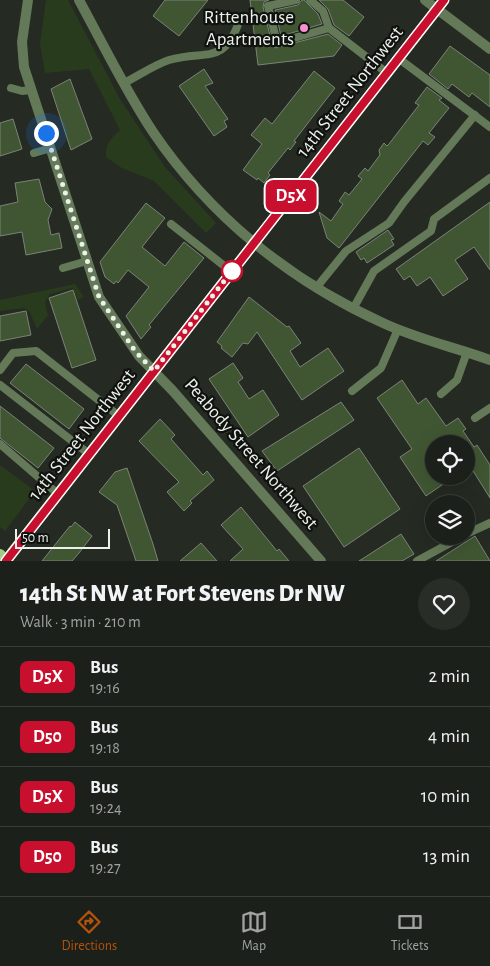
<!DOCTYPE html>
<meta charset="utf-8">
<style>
:root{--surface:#1c201a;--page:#292d27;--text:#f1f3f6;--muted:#a0a3a2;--line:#3a3e39;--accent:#b45309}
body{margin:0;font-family:"Alegreya Sans",sans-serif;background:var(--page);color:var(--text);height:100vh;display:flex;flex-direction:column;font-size:19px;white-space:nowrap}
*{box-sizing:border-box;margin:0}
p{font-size:16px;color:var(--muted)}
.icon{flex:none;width:28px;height:28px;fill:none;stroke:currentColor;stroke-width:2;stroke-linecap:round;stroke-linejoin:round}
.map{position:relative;height:561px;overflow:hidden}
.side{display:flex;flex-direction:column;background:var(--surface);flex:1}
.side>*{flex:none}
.badge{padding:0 10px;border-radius:8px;font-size:18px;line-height:32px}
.controls{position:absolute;left:425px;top:435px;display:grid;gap:10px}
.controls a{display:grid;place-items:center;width:50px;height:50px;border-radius:50%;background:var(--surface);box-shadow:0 5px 20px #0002,0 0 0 1px var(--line);font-size:25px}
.scale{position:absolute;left:15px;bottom:12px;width:95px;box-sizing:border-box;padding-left:5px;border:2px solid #edf1eb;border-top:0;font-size:14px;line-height:18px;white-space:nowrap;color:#edf1eb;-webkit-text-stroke:4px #0f120e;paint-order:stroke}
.you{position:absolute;width:25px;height:25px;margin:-12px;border:4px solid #fff;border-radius:50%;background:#1a73e8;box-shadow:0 0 0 8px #1a73e833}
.map>.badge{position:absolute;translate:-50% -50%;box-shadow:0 0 0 2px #fff}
.round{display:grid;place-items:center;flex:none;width:52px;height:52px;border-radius:26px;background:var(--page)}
.head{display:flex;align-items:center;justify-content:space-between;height:85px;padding:0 20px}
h1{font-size:24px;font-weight:800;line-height:38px}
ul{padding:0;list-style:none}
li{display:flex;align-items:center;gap:15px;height:60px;padding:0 20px;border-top:1px solid var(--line)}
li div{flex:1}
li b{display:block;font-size:19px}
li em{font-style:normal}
li .badge{min-width:55px;font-weight:700;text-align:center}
.dock{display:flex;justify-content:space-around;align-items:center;height:70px;border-top:1px solid var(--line);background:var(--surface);font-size:14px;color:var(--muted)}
.dock a{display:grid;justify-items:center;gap:2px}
.dock .current{color:var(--accent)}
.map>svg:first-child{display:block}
</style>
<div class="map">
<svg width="490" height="561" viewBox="0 0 490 561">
<rect width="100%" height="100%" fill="#252a22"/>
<g fill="#293b1d">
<path d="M46,0H68L120,99L165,167L216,223L206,233L154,181L120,167L106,157C105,144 111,138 120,130L89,69L45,73L40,44Z"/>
<polygon points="75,284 84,297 78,300 73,288 50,294 45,302 48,315 37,329 29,311 24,308 0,311 0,300"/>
<polygon points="0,465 35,491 5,531 0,527"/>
</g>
<g fill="#405632" stroke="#7c8278">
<polygon points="165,0 208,0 179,36 153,16"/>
<polygon points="250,0 269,0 264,2 263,7 272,44 275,48 328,34 342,45 334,56 258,65"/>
<polygon points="302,0 304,0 318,14 322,24 281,36 275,10 298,5"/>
<polygon points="319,0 343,0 364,17 349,36 334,25 328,9"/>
<polygon points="450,46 490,75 490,107 472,93 469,97 452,84 448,89 429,74"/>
<polygon points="204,69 213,83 205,86 228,119 224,121 227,127 214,136 179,86"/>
<polygon points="314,71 335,88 294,141 296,142 290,150 288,148 268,173 270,175 264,183 258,178 257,180 243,170 262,144 251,135 265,118 272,124"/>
<polygon points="70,79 92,139 71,150 51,89"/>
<polygon points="427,87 442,98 439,100 449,108 429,133 435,137 428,145 423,141 339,248 327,238 319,212 331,221 343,204 339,201 345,192 349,195 362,179 358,176 365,168 368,171 380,155 379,150 384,143 387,146 389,144 419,105 415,103"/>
<polygon points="13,119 22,149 0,156 0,123"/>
<polygon points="39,179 45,202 52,209 48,220 51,235 59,233 62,248 26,255 22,232 0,236 0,206 18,202 15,183"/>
<polygon points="490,202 490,270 474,247 455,260 468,279 443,296 430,277 417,286 410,276 404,280 396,269"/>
<polygon points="146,203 165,218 142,247 165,266 184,242 204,258 149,325 151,327 141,339 126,316 149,287 128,270 118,283 116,281 114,284 105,277 100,262"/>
<polygon points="388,230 394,239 391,240 394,245 367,263 364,258 361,260 356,252"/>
<polygon points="73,290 96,360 72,368 49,298"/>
<polygon points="249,297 287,327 289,326 301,343 290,351 300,367 328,348 344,371 302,400 257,332 248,344 243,343 232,357 221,348 222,346 217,342"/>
<polygon points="26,311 31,335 0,341 0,316"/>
<polygon points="233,363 243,378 238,382 249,399 263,390 279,415 248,437 209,379"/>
<polygon points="26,364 84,409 69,429 10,383"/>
<polygon points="402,380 418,404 426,398 446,426 458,418 466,429 463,431 474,447 477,445 490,465 490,498 470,466 466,468 466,444 434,444 434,476 455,476 426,496 400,457 412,449 377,398"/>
<polygon points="341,402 354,420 277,471 262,451"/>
<polygon points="0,406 54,448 38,468 0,438"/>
<polygon points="160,419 175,435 171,439 203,475 207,471 214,480 190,501 192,503 184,511 167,492 179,482 139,441"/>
<polygon points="359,448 400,509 344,547 303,486"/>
<polygon points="127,468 153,544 158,561 136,561 117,505 99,492 115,472"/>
<polygon points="241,507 277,551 279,549 289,561 230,561 243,549 221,525"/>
<polygon points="75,522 92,536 79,553 72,561 42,561 70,526 71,527"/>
<polygon points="401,534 414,554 402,561 359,561"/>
<polygon points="475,536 490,561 436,561"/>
<polygon points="201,543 217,561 180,561"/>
</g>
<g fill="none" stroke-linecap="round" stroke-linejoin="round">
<g stroke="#647958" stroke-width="8">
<polyline points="296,0 268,6 277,43 329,28 387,73"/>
<polyline points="310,0 323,11 329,28"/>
<polyline points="398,58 490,127"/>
<path d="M124,83C138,76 154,65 169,60C206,49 224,67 240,19"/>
<polyline points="11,88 22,91 31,90"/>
<polyline points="34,153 51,148"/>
<polyline points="171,224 232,272"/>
<polyline points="63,268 87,261"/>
<polyline points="316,288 346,251 389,223 404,202 475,115"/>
<polyline points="353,309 374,271 431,231 434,219 490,178"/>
<polyline points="0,370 13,353 36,351 119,416"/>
<polyline points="0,385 89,454"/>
<polyline points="352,391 381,368 398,329"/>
<polyline points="441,394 457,380 467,352"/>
<polyline points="475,418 490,408"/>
<polyline points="0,444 58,494"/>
<polyline points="466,534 490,523"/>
<polyline points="417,561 463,536"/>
</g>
<g stroke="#647958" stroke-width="10">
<polyline points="28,0 22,42 24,67 99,297 139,356 173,391 321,561"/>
<path d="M79,0C103,44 125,90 153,132C210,216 290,281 383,323C417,339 454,347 490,360"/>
<polyline points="425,0 490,49"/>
</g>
<polyline stroke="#86a771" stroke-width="10" points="5,561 444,0"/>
<polyline stroke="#a0ca85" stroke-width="12" points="0,555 5,561"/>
</g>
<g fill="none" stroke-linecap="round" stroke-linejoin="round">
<g stroke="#fff" stroke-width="11">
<polyline id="line" points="6,561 444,0"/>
</g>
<use href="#line" stroke="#c8102e" stroke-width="8"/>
<polyline stroke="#edf1eb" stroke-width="5" stroke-dasharray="0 9" points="46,133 99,297 135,351 154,371 232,271"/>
</g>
<circle fill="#f790ce" stroke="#0f120e" stroke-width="2" cx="304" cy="28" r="5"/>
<circle fill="#fff" stroke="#c8102e" stroke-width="2.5" cx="232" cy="271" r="10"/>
<g text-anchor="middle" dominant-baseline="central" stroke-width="4.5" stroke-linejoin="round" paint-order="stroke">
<g font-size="19" fill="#edf1eb" stroke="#0f120e" text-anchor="end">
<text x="294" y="17">Rittenhouse<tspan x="294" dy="22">Apartments</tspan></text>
</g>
<g font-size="19" fill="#edf1eb" stroke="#0f120e">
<text transform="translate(350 92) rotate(-52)">14th Street Northwest</text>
<text transform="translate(82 435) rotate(-52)">14th Street Northwest</text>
<text transform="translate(251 454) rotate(49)">Peabody Street Northwest</text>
</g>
</g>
</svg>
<div class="controls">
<a><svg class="icon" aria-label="locate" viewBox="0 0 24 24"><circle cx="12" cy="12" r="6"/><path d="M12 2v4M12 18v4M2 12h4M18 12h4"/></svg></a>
<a><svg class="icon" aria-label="layers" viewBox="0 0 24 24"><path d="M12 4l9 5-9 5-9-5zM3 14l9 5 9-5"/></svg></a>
</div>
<div class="scale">50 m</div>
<div class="you" style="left:46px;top:133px"></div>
<b class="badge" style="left:291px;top:196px;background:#c8102e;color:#fff">D5X</b>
</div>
<section class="side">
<div class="head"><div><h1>14th St NW at Fort Stevens Dr NW</h1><p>Walk · 3 min · 210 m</p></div><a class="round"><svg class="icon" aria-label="heart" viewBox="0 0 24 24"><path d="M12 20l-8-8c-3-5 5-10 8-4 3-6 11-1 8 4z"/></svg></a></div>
<ul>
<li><span class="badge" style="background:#c8102e;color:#fff">D5X</span><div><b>Bus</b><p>19:16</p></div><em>2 min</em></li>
<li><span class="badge" style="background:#c8102e;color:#fff">D50</span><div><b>Bus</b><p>19:18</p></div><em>4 min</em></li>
<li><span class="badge" style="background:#c8102e;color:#fff">D5X</span><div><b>Bus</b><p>19:24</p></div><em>10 min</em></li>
<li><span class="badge" style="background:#c8102e;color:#fff">D50</span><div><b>Bus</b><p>19:27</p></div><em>13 min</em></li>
</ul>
</section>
<nav class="dock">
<a class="current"><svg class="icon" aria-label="directions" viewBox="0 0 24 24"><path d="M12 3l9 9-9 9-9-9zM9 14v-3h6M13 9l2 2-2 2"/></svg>Directions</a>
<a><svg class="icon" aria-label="map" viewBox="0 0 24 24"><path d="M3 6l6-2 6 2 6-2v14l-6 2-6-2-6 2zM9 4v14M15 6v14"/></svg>Map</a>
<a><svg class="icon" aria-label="tickets" viewBox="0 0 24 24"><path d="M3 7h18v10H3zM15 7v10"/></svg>Tickets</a>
</nav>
